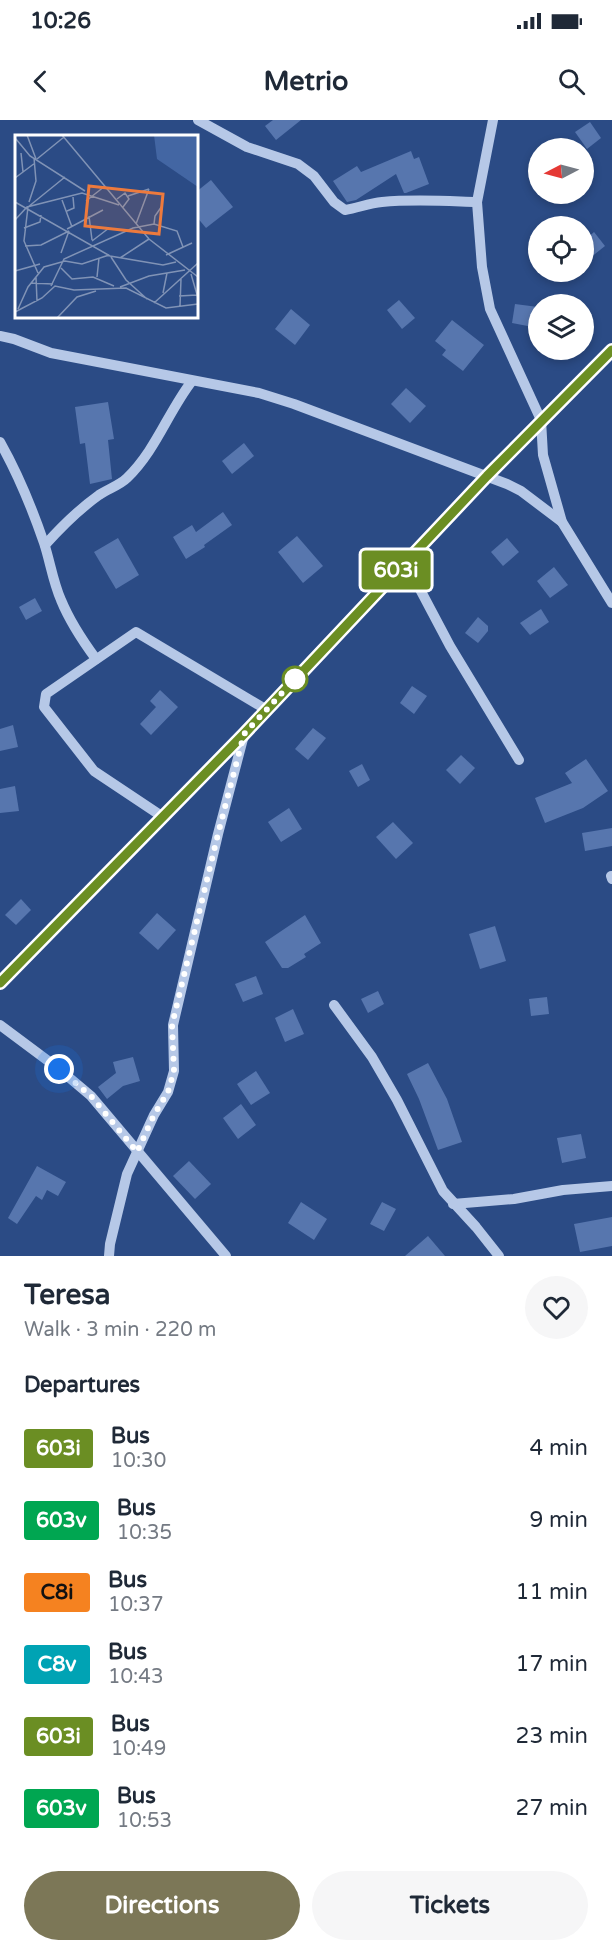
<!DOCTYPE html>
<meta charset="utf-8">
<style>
:root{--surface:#fff;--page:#f6f6f7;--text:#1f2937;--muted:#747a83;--accent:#7c7757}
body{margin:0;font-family:"Varela Round",sans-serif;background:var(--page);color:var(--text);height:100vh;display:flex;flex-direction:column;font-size:22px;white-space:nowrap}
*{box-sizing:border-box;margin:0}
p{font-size:20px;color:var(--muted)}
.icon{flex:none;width:33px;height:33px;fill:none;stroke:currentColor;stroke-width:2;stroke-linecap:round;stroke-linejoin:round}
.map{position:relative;height:1136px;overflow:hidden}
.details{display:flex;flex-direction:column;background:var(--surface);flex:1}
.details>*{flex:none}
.badge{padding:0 12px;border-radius:4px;font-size:21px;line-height:39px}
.needle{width:39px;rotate:264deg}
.buttons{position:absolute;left:528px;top:18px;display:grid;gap:12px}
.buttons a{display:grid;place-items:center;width:66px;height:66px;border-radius:50%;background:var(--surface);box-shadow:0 3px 9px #0003;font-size:30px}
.you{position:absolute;width:30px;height:30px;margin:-15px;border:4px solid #fff;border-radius:50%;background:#1a73e8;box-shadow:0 0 0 9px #1a73e833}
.map>.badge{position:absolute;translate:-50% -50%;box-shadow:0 0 0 3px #fff}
h2{padding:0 24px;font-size:22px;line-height:54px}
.round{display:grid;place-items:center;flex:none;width:63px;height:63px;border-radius:32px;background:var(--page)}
.overview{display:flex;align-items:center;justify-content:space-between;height:102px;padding:0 24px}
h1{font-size:28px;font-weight:800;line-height:45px}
.button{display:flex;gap:12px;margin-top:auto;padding:12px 24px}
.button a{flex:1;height:69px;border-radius:36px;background:var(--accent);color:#fff;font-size:24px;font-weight:800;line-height:69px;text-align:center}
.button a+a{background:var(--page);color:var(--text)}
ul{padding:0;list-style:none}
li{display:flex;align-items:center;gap:18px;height:72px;padding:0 24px}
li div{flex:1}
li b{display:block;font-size:22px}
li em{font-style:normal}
li .badge{min-width:66px;font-weight:700;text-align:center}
.status{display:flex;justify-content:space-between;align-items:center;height:42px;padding:0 30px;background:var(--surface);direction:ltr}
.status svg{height:16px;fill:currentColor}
header{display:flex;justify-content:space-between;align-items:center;height:78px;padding:0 24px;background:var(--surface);font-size:27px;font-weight:800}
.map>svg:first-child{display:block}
</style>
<div class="status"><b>10:26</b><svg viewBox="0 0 49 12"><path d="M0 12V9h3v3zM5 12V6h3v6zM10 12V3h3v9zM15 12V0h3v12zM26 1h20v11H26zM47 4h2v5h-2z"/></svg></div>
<header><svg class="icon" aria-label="back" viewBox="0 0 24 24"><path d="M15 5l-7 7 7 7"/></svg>Metrio<svg class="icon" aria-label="search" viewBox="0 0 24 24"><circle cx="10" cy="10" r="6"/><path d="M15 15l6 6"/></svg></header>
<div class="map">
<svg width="612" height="1136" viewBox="0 0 612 1136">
<rect width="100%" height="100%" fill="#2b4b85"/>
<g fill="#5776ae">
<polygon points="273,0 301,0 276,20 265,6"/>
<polygon points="590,2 601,18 587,29 575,12"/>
<polygon points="411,31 414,39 419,37 429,64 406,73 404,73 396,54 356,80 347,82 333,61 357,46 361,52"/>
<polygon points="211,60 233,87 206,108 196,96 196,72"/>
<polygon points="594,112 605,126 590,138 584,131 584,121"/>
<polygon points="399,180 415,198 402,209 387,190"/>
<polygon points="515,184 538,187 538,208 512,203"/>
<polygon points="291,189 310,205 295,225 275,209"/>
<polygon points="452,200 484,225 463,251 442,235 446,230 435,221"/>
<polygon points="406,268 426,286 410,303 391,284"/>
<polygon points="108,282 114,319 108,320 112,359 90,364 85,323 80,324 75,287"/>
<polygon points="244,323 254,336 232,354 222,341"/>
<polygon points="223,392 232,405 204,425 205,427 186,439 173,417 192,405 196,412"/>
<polygon points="297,416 323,446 303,463 278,432"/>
<polygon points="118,418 139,455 116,469 94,432"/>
<polygon points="507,418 519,432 503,446 491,432"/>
<polygon points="554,447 568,465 550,478 537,461"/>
<polygon points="35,478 42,491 26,500 19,487"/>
<polygon points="541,489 549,502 530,515 520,503"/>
<polygon points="478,497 488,506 488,511 478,523 465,513"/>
<polygon points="412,566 427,576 414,594 400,583"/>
<polygon points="160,570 178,587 151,615 140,604 156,587 150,581"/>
<polygon points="13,605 18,627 0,631 0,609"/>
<polygon points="313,608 326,618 308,640 295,629"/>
<polygon points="461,635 475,648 460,664 446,650"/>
<polygon points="586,639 608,671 583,688 545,703 535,678 572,663 565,653"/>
<polygon points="362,644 370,660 358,667 349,651"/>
<polygon points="15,666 19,691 0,693 0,669"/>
<polygon points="289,688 302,709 281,722 268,702"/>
<polygon points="393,702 413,723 396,739 376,717"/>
<polygon points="612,708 612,726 585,731 582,713"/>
<polygon points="21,779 31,790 16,805 5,795"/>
<polygon points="157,793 176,810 158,830 139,813"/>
<polygon points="305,795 321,823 304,834 306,837 288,848 282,848 265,822"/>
<polygon points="495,806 506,841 480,849 469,814"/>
<polygon points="256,856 263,874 243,882 235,864"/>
<polygon points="378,871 384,884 368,893 361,879"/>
<polygon points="547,877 549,894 531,896 529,879"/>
<polygon points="293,889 304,914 285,922 275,898"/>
<polygon points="133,937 140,961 123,966 107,979 98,967 116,953 113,942"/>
<polygon points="428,943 447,979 462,1022 438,1030 419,979 407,954"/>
<polygon points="256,951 270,973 251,985 237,964"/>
<polygon points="241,984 256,1005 238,1019 223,998"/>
<polygon points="581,1014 586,1038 562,1043 557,1018"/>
<polygon points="189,1041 211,1064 195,1079 173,1056"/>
<polygon points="37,1046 66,1062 58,1076 47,1070 42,1080 36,1076 17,1104 8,1098"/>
<polygon points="301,1082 327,1099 314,1120 288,1103"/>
<polygon points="382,1082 396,1089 384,1111 370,1104"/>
<polygon points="612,1097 612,1126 580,1132 574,1104"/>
<polygon points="428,1116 445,1136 405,1136"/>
</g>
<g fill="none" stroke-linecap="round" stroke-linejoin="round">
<g stroke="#b6c8e7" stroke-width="10">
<path d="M198,0L247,27L298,44L314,56L334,82L345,90C358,88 369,83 382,82C414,79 445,81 477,82"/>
<polyline points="493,0 477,82 482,147 490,189 541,300 543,335 562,402 612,483"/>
<polyline points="0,216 14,219 51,233 259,273 294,284 507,364 521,371 562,402"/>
<path d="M0,322C18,354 32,388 44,423C50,441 53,462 61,480C70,502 82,520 96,539"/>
<path d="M45,425C62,406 78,390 99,375C108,369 120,365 127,358C156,330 168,292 192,261"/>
<polyline points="405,441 450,526 519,640"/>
<polyline points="163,697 94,651 44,587 46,574 136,512 267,590"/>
<polyline points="611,756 612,759"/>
<polyline points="0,863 244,614 487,355 612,230"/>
<polyline points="334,885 372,937 397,980 443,1071 476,1107 499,1136"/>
<polyline points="0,905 59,949 91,976 226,1136"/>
<polyline points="453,1084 514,1079 563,1070 612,1066"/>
<polyline points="109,1136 110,1124 127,1054 154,995 168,972 174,951 173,905 218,714 244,615"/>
</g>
</g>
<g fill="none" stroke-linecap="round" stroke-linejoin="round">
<g stroke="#fff" stroke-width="14">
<polyline id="line" points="0,863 244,614 487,356 612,230"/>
</g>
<use href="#line" stroke="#6b8e23" stroke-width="9"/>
<polyline stroke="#fff" stroke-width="6" stroke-dasharray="0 10.8" points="59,949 91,976 137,1032 154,995 168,972 174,951 172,905 218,714 244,614 295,559"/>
</g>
<circle fill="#fff" stroke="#6b8e23" stroke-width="3" cx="295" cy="559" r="12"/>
<g transform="translate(15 15)">
<rect width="183" height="183" fill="#2b4b85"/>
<path d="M139,0H183V52L142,24Z" fill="#4366a3"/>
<path fill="none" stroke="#8093b6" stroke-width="1.5" d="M12,0L21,24M47,0L134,104L183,142M1,4L15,21L70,56M6,18L8,37M22,24L49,2M0,43L20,28M113,61L134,54M102,64L110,58L114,64L108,72M47,65L57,92M71,66L90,51M0,67L95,121L148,130L161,127M14,67L21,46L19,23M13,72L9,106L23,138M13,72L50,42M52,76L59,73L58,62M74,81L77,105M0,85L12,72L67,58L104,70M121,89L134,54M139,89L140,81L147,71M9,93L25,87L26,80M52,94L88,75M77,106L94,93M10,111L26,110L54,96M46,118L54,96M151,120L177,108M96,122L111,145L132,164M105,123L134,104M46,133L57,144L78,142L99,151M0,136L25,129M176,139L183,163M21,142L22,166M82,142L84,123M16,148L38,149M36,151L49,124L118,93L139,89L162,96L168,112M105,152L134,141L170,135M148,158L152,138M164,161L182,160M139,168L183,128M165,171L166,144M3,174L13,152L29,132L50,126L67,129L94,120M0,177L27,163L40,151L59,155L111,153L151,173L183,169M42,183L62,162L81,156"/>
<path fill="#ed7a3d" fill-opacity="0.15" stroke="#ed7a3d" stroke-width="3" d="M74,51L148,59L144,99L70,91Z"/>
<rect width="183" height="183" fill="none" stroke="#fff" stroke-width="3"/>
</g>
</svg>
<div class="buttons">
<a><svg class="needle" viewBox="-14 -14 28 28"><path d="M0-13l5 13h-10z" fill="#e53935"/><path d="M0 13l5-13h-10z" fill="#747a83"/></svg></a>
<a><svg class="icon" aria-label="locate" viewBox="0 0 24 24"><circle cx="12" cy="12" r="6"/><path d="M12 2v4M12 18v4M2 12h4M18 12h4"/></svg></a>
<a><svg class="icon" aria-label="layers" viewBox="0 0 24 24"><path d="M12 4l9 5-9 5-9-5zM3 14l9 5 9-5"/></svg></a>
</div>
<div class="you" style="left:59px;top:949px"></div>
<b class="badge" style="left:396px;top:450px;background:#6b8e23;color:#fff">603i</b>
</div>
<section class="details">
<div class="overview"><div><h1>Teresa</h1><p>Walk · 3 min · 220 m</p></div><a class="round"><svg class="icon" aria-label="heart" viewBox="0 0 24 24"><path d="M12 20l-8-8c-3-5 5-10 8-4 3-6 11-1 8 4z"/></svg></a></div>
<h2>Departures</h2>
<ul>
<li><span class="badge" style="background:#6b8e23;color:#fff">603i</span><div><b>Bus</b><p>10:30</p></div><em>4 min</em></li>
<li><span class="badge" style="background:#00a651;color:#fff">603v</span><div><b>Bus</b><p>10:35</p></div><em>9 min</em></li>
<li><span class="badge" style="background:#f58220;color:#111">C8i</span><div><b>Bus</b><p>10:37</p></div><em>11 min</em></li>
<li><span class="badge" style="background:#00a3b4;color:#fff">C8v</span><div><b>Bus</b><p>10:43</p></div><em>17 min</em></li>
<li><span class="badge" style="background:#6b8e23;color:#fff">603i</span><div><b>Bus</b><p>10:49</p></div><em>23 min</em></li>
<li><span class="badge" style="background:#00a651;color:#fff">603v</span><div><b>Bus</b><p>10:53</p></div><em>27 min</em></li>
</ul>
<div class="button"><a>Directions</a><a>Tickets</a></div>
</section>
